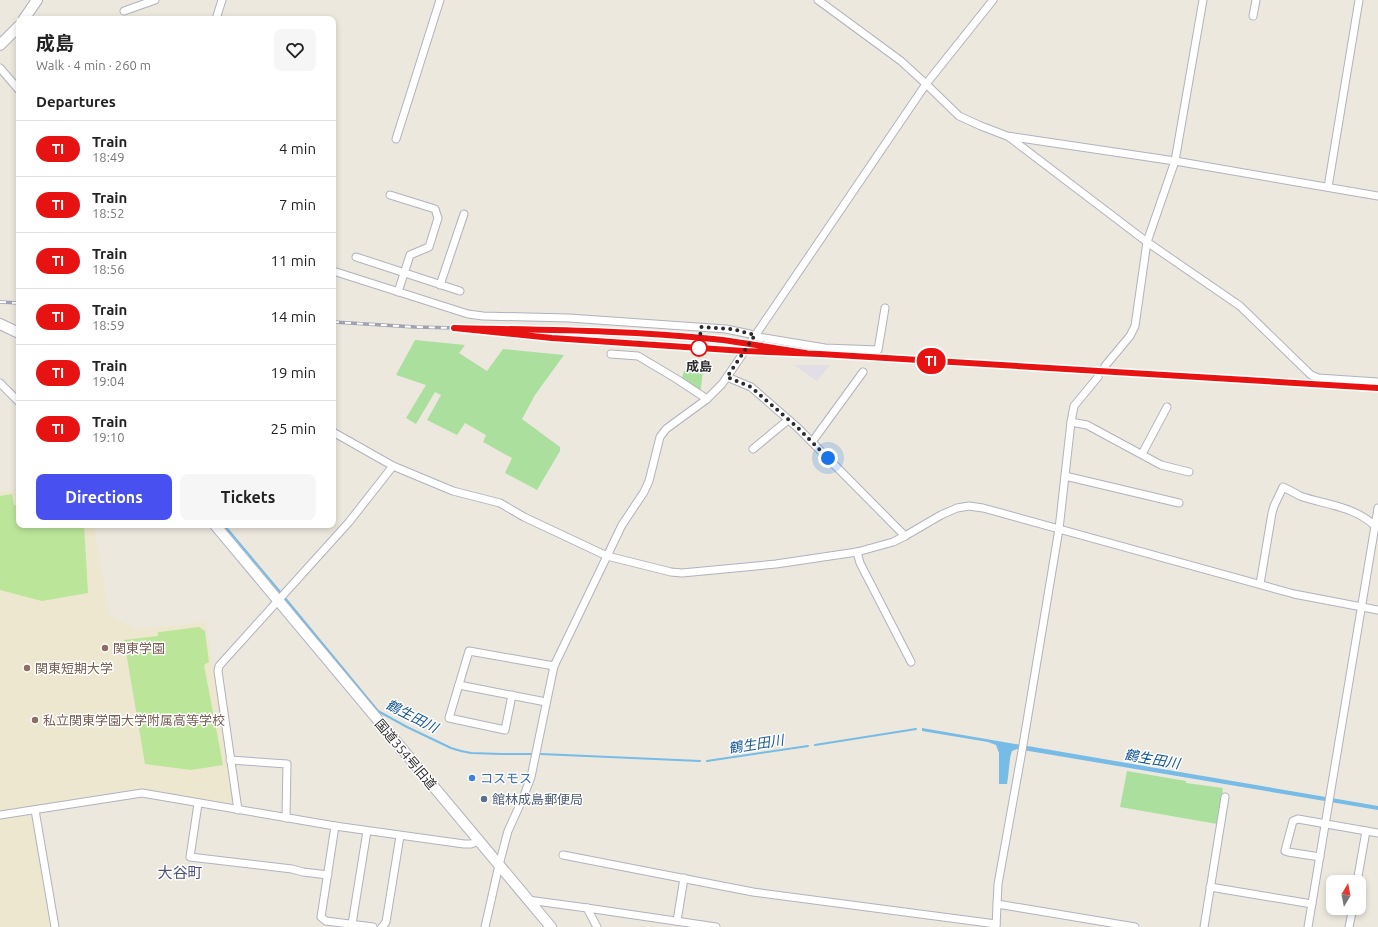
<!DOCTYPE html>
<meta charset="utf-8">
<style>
:root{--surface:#fff;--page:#f6f6f6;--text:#222;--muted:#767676;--line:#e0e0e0;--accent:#4850ef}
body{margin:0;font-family:Ubuntu,"Noto Sans JP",sans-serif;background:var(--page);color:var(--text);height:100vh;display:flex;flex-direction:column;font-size:15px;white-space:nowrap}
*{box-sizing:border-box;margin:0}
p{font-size:13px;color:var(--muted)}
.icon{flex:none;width:22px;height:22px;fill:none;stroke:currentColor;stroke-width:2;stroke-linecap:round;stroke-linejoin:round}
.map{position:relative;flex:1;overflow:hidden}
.panel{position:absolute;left:16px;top:16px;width:320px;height:512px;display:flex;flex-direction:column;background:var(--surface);border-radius:8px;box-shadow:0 2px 6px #0003}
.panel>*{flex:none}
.badge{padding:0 8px;border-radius:13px;font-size:14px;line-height:26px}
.needle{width:26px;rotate:10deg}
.buttons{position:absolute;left:1326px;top:875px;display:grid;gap:8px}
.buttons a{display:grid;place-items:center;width:40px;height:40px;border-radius:8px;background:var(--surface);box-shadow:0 2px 6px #0003;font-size:20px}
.you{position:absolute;width:20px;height:20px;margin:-10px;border:3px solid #fff;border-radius:50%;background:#1a73e8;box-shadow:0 0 0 6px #1a73e833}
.map>.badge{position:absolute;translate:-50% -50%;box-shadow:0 0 0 2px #fff}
h2{padding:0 20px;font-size:15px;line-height:36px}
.round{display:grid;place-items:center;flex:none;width:42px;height:42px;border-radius:8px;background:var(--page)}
.overview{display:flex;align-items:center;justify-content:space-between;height:68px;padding:0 20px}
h1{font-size:19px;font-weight:700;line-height:30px}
.primary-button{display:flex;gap:8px;margin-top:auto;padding:8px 20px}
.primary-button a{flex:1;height:46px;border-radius:8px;background:var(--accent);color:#fff;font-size:16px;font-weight:700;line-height:46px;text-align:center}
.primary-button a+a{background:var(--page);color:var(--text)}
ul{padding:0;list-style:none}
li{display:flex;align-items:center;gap:12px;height:56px;padding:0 20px;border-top:1px solid var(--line)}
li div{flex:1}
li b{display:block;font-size:15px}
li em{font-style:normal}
li .badge{min-width:44px;font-weight:700;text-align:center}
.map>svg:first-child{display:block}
</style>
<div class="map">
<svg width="1378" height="927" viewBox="0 0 1378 927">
<rect width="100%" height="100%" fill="#ece8de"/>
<polygon fill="#e1dee5" points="794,365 830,365 817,381"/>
<g fill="#ece7ce">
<polygon points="19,489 19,525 94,525 109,615 137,629 206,622 233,804 144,789 134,789 0,811 0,492"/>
<polygon points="27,815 33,819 50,927 0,927 0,819"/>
</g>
<g fill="#abdf9e">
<polygon points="415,340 465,345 459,353 487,371 503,349 564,355 535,395 522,419 560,447 560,451 537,490 505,473 512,458 483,442 486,435 465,423 457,435 427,420 441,395 435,392 416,424 406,418 426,385 396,375"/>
<polygon points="692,369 703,369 701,389 699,389 682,378 684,371"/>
<polygon points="1127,771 1186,781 1186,783 1223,788 1217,824 1120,807"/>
</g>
<g fill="#bbe69a">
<polygon points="12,494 14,505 19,506 19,525 84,525 88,593 42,601 0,590 0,496"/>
<polygon points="199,627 205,631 209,662 204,665 223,765 191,770 145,764 124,640 158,636 158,632 160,632"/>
</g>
<path fill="#77bbe7" d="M922,728L1378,806V810L1017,749L1012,751C1009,758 1009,774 1007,784H999V753L996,745L988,742L922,731Z"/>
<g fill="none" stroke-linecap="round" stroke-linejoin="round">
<g stroke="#77bbe7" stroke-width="2">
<polyline points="224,525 281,593"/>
<polyline points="285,598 378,711 407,727 451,748 461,751 471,753 501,754 531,754"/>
<polyline points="815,745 916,729"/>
<polyline points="541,754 700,761"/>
<polyline points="707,761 808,746"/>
</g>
<g stroke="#b1b2be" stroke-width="9">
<g id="street">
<polyline points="993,0 926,84 959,116 981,126 1007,136 1175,161 1378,196"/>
<polyline points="124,11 155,0"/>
<polyline points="1253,16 1256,0"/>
<polyline points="216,19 222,0"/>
<polyline points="0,68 19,90"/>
<polyline points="1009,137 1147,242 1240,306 1311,375 1318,378 1378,382"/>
<polyline points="396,139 440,0"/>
<polyline points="1328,187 1359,0"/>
<polyline points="390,195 435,209 438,218 429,247 410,255 398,292"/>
<polyline points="356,257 460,291"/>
<polyline points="333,271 468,314 483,316 569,318 726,329 750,334 758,337 825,348 878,350 885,308"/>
<polyline points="440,285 464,214"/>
<polyline points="611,354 638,356 675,378 707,399"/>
<polyline points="1105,366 1130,336 1135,326 1147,242 1175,161 1203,0"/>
<polyline points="727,377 926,84 901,61 818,0"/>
<polyline points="0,383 19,402"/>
<polyline points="1071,422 1087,425 1161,465 1189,472"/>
<polyline points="333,432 393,466 453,491 500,503 524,517 607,556 671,572 682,573 776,564 857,552 893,542 905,536 941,515 957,508 969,506 983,508 1294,594 1378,610"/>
<polyline points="812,442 863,372"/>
<polyline points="753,449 788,420"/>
<polyline points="1142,454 1167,407"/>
<polyline points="1065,476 1179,503"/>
<polyline points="857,552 860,563 911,662"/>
<path d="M1260,584L1272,513L1274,506L1283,487C1289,490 1295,493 1300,496C1326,505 1354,506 1375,526"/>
<polyline points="459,685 546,702"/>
<polyline points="512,695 505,730 449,718 469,651 554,666"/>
<polyline points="230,760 287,764 286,818"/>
<polyline points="198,804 190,857 292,869 303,872 328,875"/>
<polyline points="35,810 55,927"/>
<polyline points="238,810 218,671 219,666 349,522 393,466"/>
<polyline points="0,815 142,793 335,826 464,844 471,844 479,841"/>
<polyline points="335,826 321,917 326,921 373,927"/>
<polyline points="563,855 753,892 996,924"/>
<polyline points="1320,857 1288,852 1285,851 1293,821 1298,819 1378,833"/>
<polyline points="1357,882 1366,831"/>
<polyline points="1210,887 1312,904"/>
<polyline points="528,900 587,908 716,927"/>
<polyline points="997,904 1135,927"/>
<polyline points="587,908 597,927"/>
<polyline points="677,921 684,878"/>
<polyline points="352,924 367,831"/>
<polyline points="382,927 386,922 400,836"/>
<polyline points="485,927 499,865 508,831 523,798 531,777 554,666 622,525 644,492 649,481 660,437 666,429 707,399 722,384 727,377 751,387 798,428 905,536"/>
<polyline points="996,927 998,884 1022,751 1059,529 1071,422 1074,406 1098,377"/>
<polyline points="1204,927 1225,797"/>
<polyline points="1308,927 1378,508"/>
<polyline points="1349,927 1353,908"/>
</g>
</g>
<g stroke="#b1b2be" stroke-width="12">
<g id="secondary">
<polyline points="24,19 37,0"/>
<polyline points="0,45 19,26"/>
<polyline points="0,324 19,333"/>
<polyline points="215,525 551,927"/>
</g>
</g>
<use href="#street" stroke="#fff" stroke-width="7"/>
<use href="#secondary" stroke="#fff" stroke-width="10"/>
<g stroke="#a1a1b4" stroke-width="3.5">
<g id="rail">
<polyline points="0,302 19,303"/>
<polyline points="333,322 415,327 579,331 686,337 731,341 792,351 830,355 1378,388"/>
<polyline points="512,334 552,338 770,352"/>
</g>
</g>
<use href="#rail" stroke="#fff" stroke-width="2" stroke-dasharray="6" stroke-linecap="butt"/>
</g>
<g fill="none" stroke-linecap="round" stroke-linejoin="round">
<g stroke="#fff" stroke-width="9">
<path id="line" d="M806,353C775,349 744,342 713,339C627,330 540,330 454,328L552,338L744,351L820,354L1378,388"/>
</g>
<use href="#line" stroke="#e71212" stroke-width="6"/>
<polyline stroke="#2b2b2b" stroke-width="4" stroke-dasharray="0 7.2" points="699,348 701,327 732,329 755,335 727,377 751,387 798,428 828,458"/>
</g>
<circle fill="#fff" stroke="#e71212" stroke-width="2" cx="699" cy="348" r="8"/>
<g fill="#8d6e63" stroke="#fff" stroke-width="1.5">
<circle cx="105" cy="648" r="4"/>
<circle cx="27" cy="668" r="4"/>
<circle cx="35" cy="720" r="4"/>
</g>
<circle fill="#3f7fe0" stroke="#fff" stroke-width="1.5" cx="472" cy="778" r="4"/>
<circle fill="#5c6f8a" stroke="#fff" stroke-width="1.5" cx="484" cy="799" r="4"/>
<g text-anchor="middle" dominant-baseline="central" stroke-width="3" stroke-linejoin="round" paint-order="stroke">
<g font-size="13" font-weight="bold" fill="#2b2b2b" stroke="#fff">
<text x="699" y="366">成島</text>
</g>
<g font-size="13" fill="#785e54" stroke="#fff" text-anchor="start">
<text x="113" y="648">関東学園</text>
<text x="35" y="668">関東短期大学</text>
<text x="43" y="720">私立関東学園大学附属高等学校</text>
</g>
<g font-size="13" fill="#2b2b2b" stroke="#fff">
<text transform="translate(406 754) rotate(50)">国道354号旧道</text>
</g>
<g font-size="13" fill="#366cbe" stroke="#fff" text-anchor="start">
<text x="480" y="778">コスモス</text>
</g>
<g font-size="13" fill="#4e5e75" stroke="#fff" text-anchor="start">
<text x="492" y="799">館林成島郵便局</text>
</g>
<g font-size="14" font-style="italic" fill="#165894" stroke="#fff">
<text transform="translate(412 716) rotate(27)">鶴生田川</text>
<text transform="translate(756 744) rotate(-9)">鶴生田川</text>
<text transform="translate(1152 759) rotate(10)">鶴生田川</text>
</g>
<g font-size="15" fill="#4e5079" stroke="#fff">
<text x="180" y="872">大谷町</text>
</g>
</g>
</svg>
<div class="buttons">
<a><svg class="needle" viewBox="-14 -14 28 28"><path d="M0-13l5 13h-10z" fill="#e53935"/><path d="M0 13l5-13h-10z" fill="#767676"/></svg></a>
</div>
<div class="you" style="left:828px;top:458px"></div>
<b class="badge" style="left:931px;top:361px;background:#e71212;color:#fff">TI</b>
<section class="panel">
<div class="overview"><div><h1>成島</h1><p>Walk · 4 min · 260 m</p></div><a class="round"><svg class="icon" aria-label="heart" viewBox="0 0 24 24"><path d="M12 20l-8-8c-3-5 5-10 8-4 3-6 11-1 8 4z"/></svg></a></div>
<h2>Departures</h2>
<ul>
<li><span class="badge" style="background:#e71212;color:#fff">TI</span><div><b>Train</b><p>18:49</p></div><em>4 min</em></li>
<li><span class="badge" style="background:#e71212;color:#fff">TI</span><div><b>Train</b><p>18:52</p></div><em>7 min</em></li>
<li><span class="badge" style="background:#e71212;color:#fff">TI</span><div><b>Train</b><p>18:56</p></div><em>11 min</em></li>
<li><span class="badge" style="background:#e71212;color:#fff">TI</span><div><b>Train</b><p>18:59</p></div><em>14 min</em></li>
<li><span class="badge" style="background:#e71212;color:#fff">TI</span><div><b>Train</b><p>19:04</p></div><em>19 min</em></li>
<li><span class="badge" style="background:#e71212;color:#fff">TI</span><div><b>Train</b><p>19:10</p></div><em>25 min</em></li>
</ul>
<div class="primary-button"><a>Directions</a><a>Tickets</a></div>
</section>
</div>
